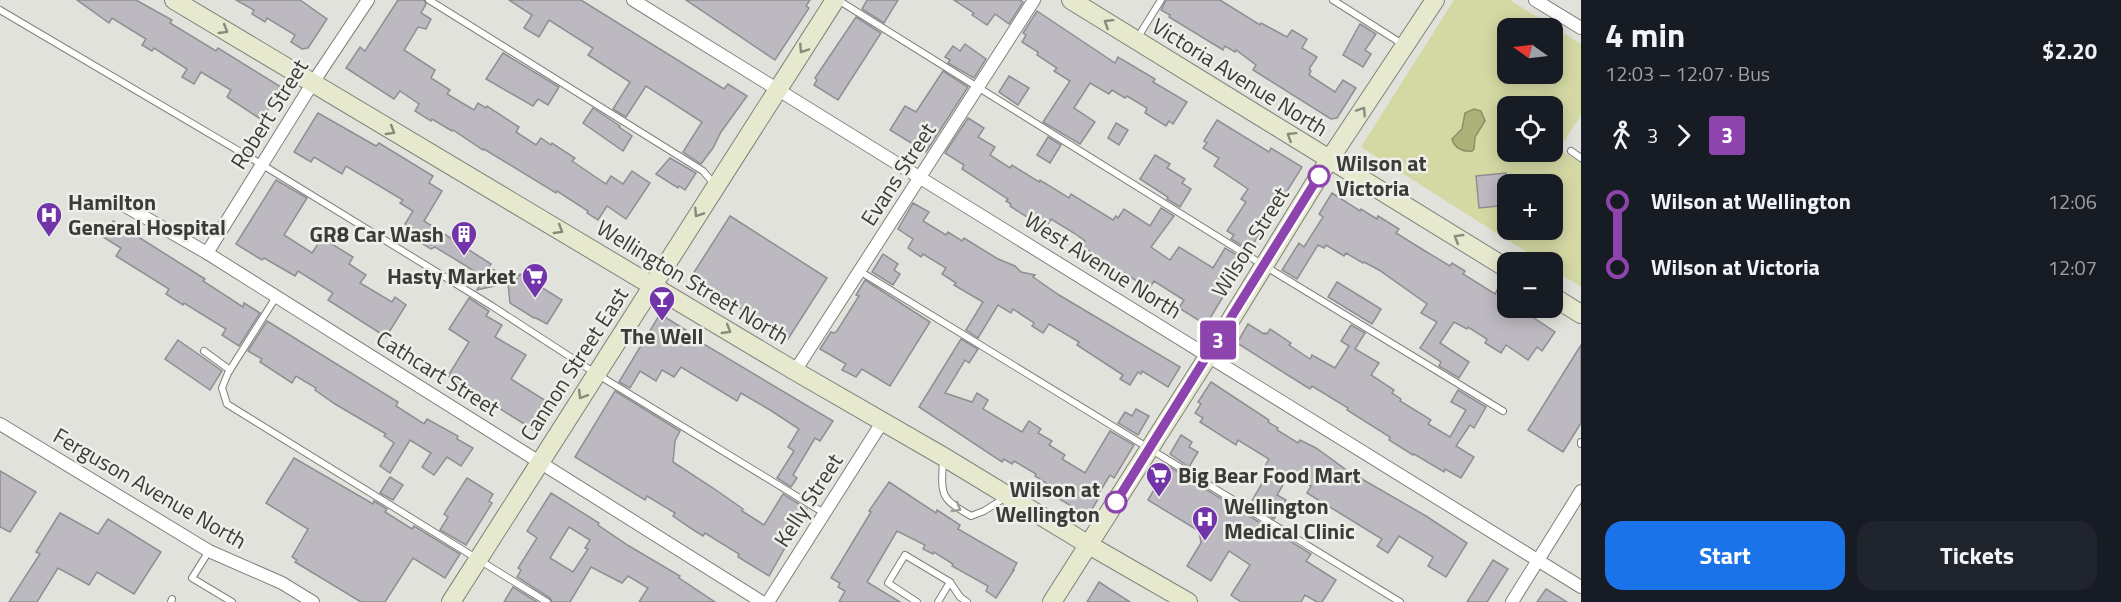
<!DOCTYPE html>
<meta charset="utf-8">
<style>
:root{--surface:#171b24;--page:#20242c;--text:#f1f3f6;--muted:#9ea1a6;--accent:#1a73e8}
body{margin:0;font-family:"Titillium Web",sans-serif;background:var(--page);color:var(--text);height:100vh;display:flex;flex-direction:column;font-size:22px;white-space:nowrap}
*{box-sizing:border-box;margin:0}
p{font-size:20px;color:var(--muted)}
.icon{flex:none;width:33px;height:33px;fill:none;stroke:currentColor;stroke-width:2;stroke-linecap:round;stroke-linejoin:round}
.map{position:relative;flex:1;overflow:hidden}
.sheet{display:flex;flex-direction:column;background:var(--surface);width:540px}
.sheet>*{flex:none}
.badge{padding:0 12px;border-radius:4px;font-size:21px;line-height:39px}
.needle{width:39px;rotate:284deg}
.tools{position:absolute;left:1497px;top:18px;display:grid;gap:12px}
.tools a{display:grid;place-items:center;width:66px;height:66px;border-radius:12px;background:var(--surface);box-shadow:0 3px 15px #0003;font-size:30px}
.map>.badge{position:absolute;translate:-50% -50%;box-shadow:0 0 0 3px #fff}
.legs{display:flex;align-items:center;gap:9px;height:66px;padding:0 24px;font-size:20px}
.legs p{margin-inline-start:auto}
.head{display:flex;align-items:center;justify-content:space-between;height:102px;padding:0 24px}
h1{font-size:33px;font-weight:700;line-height:45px}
.primary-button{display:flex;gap:12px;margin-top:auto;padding:12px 24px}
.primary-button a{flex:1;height:69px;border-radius:18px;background:var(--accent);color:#fff;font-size:24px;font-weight:700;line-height:69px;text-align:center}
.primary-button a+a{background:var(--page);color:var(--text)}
ul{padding:0 24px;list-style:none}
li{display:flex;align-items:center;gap:21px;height:66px;font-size:22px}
li i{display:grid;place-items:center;width:9px;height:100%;margin:0 8px;background:currentColor}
li i::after{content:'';width:15px;height:15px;margin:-8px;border:4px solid;border-radius:50%;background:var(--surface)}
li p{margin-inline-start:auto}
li:first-child i{background:linear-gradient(#0000 50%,currentColor 0)}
li:last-child i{background:linear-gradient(currentColor 50%,#0000 0)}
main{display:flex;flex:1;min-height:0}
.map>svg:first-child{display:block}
</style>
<main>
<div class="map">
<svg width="1581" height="602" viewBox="0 0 1581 602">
<rect width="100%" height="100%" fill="#e1e2db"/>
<path fill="#d4d9a4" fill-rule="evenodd" d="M1454,0H1510L1581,44V115L1559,149L1581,163V287L1553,269L1552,262H1542L1361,147ZM1508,28H1552V74H1508ZM1508,106H1552V152H1508ZM1508,184H1552V230H1508Z"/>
<path fill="#adb279" stroke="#8b8f66" stroke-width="1.5" d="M1474,109L1481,111L1485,121L1475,137L1474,149L1472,151C1463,152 1454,148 1452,139L1462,129L1465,113Z"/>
<g fill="#bcb9c0" stroke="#908d93" stroke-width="1.5" fill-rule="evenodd">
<polygon points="77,0 136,0 172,20 170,23 216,51 218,48 281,87 262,120 227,97 231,90 201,72 194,84 182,77 187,69 154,48 152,51 142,45 146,39 112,18 109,23"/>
<polygon points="236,0 300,0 327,19 308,48 302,49 291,42 295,35 267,18 265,22 252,14 254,10"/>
<polygon points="398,0 424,0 426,4 421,13 431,19 426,29 418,27 404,50 435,70 431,78 450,90 447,94 474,110 478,103 486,108 487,106 519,127 516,132 536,145 541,138 551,145 552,143 575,158 572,161 606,184 611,176 623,184 632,171 650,183 626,219 607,206 598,220 587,213 588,211 557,191 556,193 484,149 483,150 453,130 452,131 432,119 431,121 415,111 419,104 400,91 394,99 346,68 360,47 365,51"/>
<polygon points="509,0 581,0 724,89 728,84 747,96 721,132 713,148 701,164 683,152 702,122 646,86 626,117 613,109 630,82 588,55 593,48 549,20 539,37 524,28 532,15"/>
<polygon points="686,0 810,0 806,6 809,8 775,60"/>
<polygon points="867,0 898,0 884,23 862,9"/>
<polygon points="954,0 1020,0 1023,2 1009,24 995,14 987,25 972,15 974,13"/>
<polygon points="1166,0 1220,0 1260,25 1261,23 1287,37 1292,30 1307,39 1302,48 1317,57 1309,69 1311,71 1309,75 1335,92 1343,80 1356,88 1337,118 1331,119 1253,70 1256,65 1236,50 1235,52 1225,46 1223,50 1169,17 1170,15 1161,10"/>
<polygon points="1037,11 1115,63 1118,57 1155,79 1153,82 1187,102 1173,124 1169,121 1166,126 1145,113 1147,108 1127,96 1125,98 1112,90 1109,94 1090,83 1074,108 1095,122 1080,144 1043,122 1070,81 1054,71 1057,68 1037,55 1038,52 1022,42 1026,35 1023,33"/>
<polygon points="856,17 881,33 838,100 814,85 817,80 815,78"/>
<polygon points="1360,24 1376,34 1365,50 1371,54 1363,67 1343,55"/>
<polygon points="965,44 986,59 974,78 948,63 950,60 945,57 953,46 960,51"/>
<polygon points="503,53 559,87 548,105 538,99 533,106 486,79"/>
<polygon points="943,71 968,87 926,152 890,130 905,106 916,112"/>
<polygon points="1009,76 1029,88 1018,105 999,92"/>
<polygon points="593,108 620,126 619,127 632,136 623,151 583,123"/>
<polygon points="318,113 376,146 379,143 433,176 429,183 442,191 424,221 491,264 489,267 514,283 520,274 562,300 547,324 536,318 534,318 510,303 508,283 477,290 484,277 435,247 431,249 408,235 412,228 405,224 413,211 400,203 403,200 346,166 342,174 314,157 311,162 294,152"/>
<polygon points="968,118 984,128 978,137 995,147 990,155 1010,168 1012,165 1039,182 1040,180 1069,198 1071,194 1113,220 1116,216 1118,218 1124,209 1150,226 1161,208 1174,216 1151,247 1170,260 1179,247 1213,268 1225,248 1247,261 1238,276 1236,275 1206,325 1179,308 1184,300 1154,281 1149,289 1126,274 1125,276 1118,272 1117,274 1104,266 1106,262 1082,246 1085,241 1074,233 1051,219 1045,229 1010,206 1011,204 1006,201 1008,199 962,169 964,165 945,153"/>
<polygon points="1217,120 1269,152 1271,148 1302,167 1287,191 1290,192 1280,207 1278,206 1249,250 1231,239 1234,235 1227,231 1246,202 1241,199 1248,189 1214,166 1219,158 1203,148 1207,143 1204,141"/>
<polygon points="1116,123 1128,130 1119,145 1108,138"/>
<polygon points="1048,137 1061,145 1050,163 1037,155"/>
<polygon points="1155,155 1170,164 1167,168 1185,179 1182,183 1191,189 1180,207 1167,199 1168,197 1140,179"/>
<polygon points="670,158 696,173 685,190 679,186 678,188 656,174"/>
<polygon points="1506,173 1508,205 1479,208 1476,176"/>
<polygon points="276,180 307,198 284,235 312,253 322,238 353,257 349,264 366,275 360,283 392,302 395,297 406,305 386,337 328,300 333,293 298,271 295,276 264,258 262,260 236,244"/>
<polygon points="1332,193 1360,211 1361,209 1377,219 1378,216 1399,229 1396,233 1425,251 1450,266 1452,263 1465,271 1463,274 1495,294 1497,290 1508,297 1508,308 1519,308 1555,332 1542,351 1537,347 1528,360 1506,345 1501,353 1485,343 1487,339 1468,327 1467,329 1454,322 1440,343 1469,362 1459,378 1439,366 1441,362 1420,348 1437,322 1421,313 1427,304 1379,270 1364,262 1363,263 1346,253 1344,256 1326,245 1324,248 1318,245 1297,279 1282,270 1299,243 1304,247 1323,217 1319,214"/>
<polygon points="913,203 929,212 923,221 946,235 948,232 962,241 964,238 998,259 1015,266 1021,272 1035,275 1033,277 1059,295 1180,367 1168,387 1142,371 1141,374 1138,372 1130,385 1120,379 1123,375 1077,345 1079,342 1049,324 1043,333 1032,326 1034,323 1013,309 1011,313 998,305 978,338 966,330 983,302 954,285 956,283 942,274 946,268 923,254 921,257 908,248 913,239 898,229"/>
<polygon points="730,216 827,278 788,339 691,277"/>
<polygon points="113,221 205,279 203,281 243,307 244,303 260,313 239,346 222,335 226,329 184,303 183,305 166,294 169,289 116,256 121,248 103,237"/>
<polygon points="883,254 898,264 894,270 900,274 893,285 872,272"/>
<polygon points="865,280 930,322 890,386 862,369 856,377 842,370 846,364 820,349 831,332 834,333 837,331 859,296 856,295"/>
<polygon points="1337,282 1381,309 1372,324 1328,297"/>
<polygon points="469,298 489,311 486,316 502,325 495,337 526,355 511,379 554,406 537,432 448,376 469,342 449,329"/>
<polygon points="660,314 686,330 685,333 833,421 820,441 815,438 793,475 797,478 791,487 777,478 794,451 788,447 799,429 770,410 741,393 737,401 681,367 674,377 662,370 656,381 640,371 630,388 619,382"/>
<polygon points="267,321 398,402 396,406 424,424 427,419 458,436 457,439 473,448 461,466 447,457 434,475 422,467 431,453 410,440 390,473 380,466 394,443 384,436 386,434 335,404 315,390 316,388 296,376 292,383 260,362 262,359 248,351"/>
<polygon points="1248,324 1264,334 1265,333 1267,334 1270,329 1291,343 1289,345 1310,359 1312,355 1335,368 1349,346 1341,341 1351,325 1365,333 1355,349 1379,363 1371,375 1394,390 1392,393 1401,399 1400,401 1431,420 1428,424 1450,437 1466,410 1451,402 1458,390 1486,407 1474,428 1470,425 1456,446 1474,457 1461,478 1445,469 1444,472 1414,454 1413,455 1389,440 1390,437 1347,410 1348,408 1312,386 1310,389 1294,379 1237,343"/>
<polygon points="961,339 978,349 969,363 965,360 945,393 972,402 977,393 988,400 983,409 1022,432 1029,421 1041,429 1038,433 1052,441 1049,445 1065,455 1062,459 1085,473 1110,431 1134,445 1114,478 1110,475 1096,498 1098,499 1088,516 1046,491 1049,485 1035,476 1036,474 1014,461 1012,464 1004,459 1002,462 919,407"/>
<polygon points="178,340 222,371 210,390 165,359"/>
<polygon points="1581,345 1581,423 1563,452 1528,430"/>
<polygon points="1211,382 1269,420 1268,422 1278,428 1277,430 1298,443 1300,440 1316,448 1348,471 1426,516 1467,543 1446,577 1428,566 1433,557 1399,536 1388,553 1377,546 1382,539 1307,493 1311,486 1290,473 1277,495 1286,500 1274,519 1250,504 1269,471 1264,468 1269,459 1238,440 1236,445 1200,422 1203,418 1195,413 1201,404 1198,402"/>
<polygon points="615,391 680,431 675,441 673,462 713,488 743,509 742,511 764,525 783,494 807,509 769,576 738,557 739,554 705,533 703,536 692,529 673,516 675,513 647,496 645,500 575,457"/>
<polygon points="1136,409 1149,416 1138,435 1118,423 1125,412 1132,416"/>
<polygon points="1181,435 1192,442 1189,447 1198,452 1189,467 1170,454"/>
<polygon points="294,458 373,504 374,501 387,509 385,512 412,529 414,526 460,554 445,578 413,558 385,602 361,602 295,562 297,560 292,557 308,529 266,503"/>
<polygon points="1168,466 1311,554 1306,561 1336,580 1322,602 1317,602 1305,595 1301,602 1241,602 1231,595 1250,565 1229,551 1211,581 1187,566 1201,543 1199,531 1148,500"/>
<polygon points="0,471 36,492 10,532 0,527"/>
<polygon points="390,477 403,485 393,500 380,493"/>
<polygon points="467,478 493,494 489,501 492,503 466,545 440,530 448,517 444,514"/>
<polygon points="889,482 936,513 937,510 960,525 958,529 1017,563 1013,570 1014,570 996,598 986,591 988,586 952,566 953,564 934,552 933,554 923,549 925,545 897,531 867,582 900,602 839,602 845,591 838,587 840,583 831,578 871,512 869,511"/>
<path d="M551,493L599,523L598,525L629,546L680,576L679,578L715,602H639L648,588L628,576L622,583L591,567L570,602H552L550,598L517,577L521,570L518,568L537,538L527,531ZM569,527L590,540L585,548L588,549L573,572L550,558Z"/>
<polygon points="60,513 98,534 108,519 161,552 134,594 97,572 89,585 58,568 37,602 9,602 40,554 36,552"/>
<polygon points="1493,560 1508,569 1487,602 1467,602"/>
<polygon points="1099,582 1130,602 1087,602"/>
<polygon points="513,587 537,602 504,602"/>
<polygon points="1546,589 1567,602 1537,602"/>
</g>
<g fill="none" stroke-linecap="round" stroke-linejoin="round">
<g stroke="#80807a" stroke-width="8">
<g id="service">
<polyline points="429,0 703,171 715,185"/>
<polyline points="838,0 1263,265 1503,411"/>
<polyline points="1333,0 1404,45"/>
<polyline points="0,10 261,164 492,306 595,373 824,513"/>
<polyline points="1138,37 1161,0"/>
<polyline points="1571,151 1581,158"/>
<polyline points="861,272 1400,602"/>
<polyline points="276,297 228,373 222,388 227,404 547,602"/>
<polyline points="204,351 230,370"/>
<polyline points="1581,442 1581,444"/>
<path d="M943,460C941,496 940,498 971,516L984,511L1006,497"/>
<polyline points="209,551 192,578 232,602"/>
<polyline points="171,602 172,599"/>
<polyline points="917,602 888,583 905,555 950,582 960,597 967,602"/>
<polyline points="938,602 950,582"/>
</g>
</g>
<g stroke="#80807a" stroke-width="14">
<g id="minor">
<polyline points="633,0 1581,587"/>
<polyline points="1535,0 1581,28"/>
<polyline points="120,203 207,253 762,602"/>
<polyline points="207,253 312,84 368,0"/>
<polyline points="795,371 1034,0"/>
<polyline points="0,424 209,551 282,583 313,602"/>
<polyline points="768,602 883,421"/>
<polyline points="1512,602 1581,491"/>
</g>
</g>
<g stroke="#80807a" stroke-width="20">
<g id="secondary">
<polyline points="174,0 795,371 944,457 1089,545 1188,602"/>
<polyline points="1071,0 1508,269"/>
<polyline points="1552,296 1581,314"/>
<polyline points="451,602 835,0"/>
<polyline points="1052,602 1209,355 1329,160 1435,0"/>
</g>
</g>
<use href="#service" stroke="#fff" stroke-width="6"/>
<use href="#minor" stroke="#fff" stroke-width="12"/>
<use href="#secondary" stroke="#e7e9cf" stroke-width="18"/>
</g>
<defs><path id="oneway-chevron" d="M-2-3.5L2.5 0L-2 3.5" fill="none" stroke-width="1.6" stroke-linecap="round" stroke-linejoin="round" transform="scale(1.5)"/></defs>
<g stroke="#888a7c">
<use href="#oneway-chevron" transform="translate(1108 23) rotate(-148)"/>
<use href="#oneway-chevron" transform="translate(224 30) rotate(31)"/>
<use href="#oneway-chevron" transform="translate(803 49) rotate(123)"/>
<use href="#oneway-chevron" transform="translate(1362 111) rotate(-56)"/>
<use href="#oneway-chevron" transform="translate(391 131) rotate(31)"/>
<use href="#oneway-chevron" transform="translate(1291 136) rotate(-148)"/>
<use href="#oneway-chevron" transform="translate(698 213) rotate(123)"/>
<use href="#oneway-chevron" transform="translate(559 230) rotate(31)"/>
<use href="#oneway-chevron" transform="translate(1458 238) rotate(-149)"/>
<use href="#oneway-chevron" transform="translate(727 330) rotate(31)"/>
<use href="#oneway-chevron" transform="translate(582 395) rotate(122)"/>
</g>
<use stroke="#9d9e9c" href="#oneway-chevron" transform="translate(957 508) rotate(31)"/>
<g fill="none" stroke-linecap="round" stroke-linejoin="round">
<g stroke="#fff" stroke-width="14">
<polyline id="line-1" points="1116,502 1319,176"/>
</g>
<use href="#line-1" stroke="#8e44ad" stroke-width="9"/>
</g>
<defs>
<g id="hospital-pin" transform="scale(1.35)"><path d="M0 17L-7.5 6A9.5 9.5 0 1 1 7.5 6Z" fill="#7234a9" stroke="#eeefe8"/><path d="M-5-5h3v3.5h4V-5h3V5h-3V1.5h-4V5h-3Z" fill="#fff"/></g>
<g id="building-pin" transform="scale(1.35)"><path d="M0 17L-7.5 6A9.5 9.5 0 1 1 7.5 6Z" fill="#7234a9" stroke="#eeefe8"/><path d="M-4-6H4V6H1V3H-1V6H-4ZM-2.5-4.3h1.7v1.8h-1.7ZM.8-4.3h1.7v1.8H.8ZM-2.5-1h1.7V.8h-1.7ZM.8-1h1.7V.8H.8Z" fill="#fff"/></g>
<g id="supermarket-pin" transform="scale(1.35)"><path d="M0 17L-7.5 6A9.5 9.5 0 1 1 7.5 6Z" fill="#7234a9" stroke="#eeefe8"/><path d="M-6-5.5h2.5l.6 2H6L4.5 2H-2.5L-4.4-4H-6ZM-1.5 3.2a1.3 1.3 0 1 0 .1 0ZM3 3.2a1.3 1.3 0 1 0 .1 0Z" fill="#fff"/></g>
<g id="bar-pin" transform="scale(1.35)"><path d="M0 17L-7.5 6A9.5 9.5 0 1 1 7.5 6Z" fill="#7234a9" stroke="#eeefe8"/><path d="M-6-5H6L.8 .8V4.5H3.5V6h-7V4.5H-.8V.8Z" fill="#fff"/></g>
</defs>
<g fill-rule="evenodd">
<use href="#hospital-pin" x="49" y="215"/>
<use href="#building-pin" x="464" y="234"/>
<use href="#supermarket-pin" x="535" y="276"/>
<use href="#bar-pin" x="662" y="299"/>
<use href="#supermarket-pin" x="1159" y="475"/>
<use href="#hospital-pin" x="1205" y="519"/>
</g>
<g fill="#fff" stroke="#8e44ad" stroke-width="3">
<circle cx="1319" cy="176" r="10"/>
<circle cx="1116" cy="502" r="10"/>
</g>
<g text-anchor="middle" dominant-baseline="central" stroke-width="5" stroke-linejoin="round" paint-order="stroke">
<g font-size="22" fill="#3b3c39" stroke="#eeefe8">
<text transform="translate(1240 77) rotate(32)">Victoria Avenue North</text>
<text transform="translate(269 114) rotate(-58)">Robert Street</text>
<text transform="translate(898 174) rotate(-57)">Evans Street</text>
<text transform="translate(1250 242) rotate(-58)">Wilson Street</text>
<text transform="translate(1103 265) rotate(32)">West Avenue North</text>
<text transform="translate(693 282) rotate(31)">Wellington Street North</text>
<text transform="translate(574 364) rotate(-57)">Cannon Street East</text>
<text transform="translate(438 373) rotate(32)">Cathcart Street</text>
<text transform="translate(150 488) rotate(30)">Ferguson Avenue North</text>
<text transform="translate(808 500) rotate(-57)">Kelly Street</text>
</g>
<g font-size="22" font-weight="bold" fill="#3b3c39" stroke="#eeefe8" text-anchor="start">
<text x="1336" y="163">Wilson at<tspan x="1336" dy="25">Victoria</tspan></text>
<text x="1100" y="489" text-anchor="end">Wilson at<tspan x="1100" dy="25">Wellington</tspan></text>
</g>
<g font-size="22" font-weight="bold" fill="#3b3c39" stroke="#eeefe8" text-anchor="start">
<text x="68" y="202">Hamilton<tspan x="68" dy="25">General Hospital</tspan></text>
<text x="444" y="234" text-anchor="end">GR8 Car Wash</text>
<text x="516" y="276" text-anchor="end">Hasty Market</text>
<text x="662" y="336" text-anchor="middle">The Well</text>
<text x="1178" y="475">Big Bear Food Mart</text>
<text x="1224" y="506">Wellington<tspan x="1224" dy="25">Medical Clinic</tspan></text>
</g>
</g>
</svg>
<div class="tools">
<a><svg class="needle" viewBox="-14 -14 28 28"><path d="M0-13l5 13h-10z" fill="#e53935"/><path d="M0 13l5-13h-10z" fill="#9ea1a6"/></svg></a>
<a><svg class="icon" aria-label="locate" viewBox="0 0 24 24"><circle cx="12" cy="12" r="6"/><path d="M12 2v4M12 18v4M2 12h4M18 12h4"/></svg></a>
<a>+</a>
<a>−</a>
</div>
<b class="badge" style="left:1218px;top:340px;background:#8e44ad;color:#fff">3</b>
</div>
<section class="sheet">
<div class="head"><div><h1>4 min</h1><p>12:03 – 12:07 · Bus</p></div><b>$2.20</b></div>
<div class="legs"><svg class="icon" aria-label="walk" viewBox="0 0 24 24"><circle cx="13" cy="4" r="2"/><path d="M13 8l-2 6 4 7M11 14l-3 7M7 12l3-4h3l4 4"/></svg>3<svg class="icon" aria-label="forward" viewBox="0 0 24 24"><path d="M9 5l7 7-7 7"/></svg><b class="badge" style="background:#8e44ad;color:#fff">3</b></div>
<ul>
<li><i style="color:#8e44ad"></i><b>Wilson at Wellington</b><p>12:06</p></li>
<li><i style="color:#8e44ad"></i><b>Wilson at Victoria</b><p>12:07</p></li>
</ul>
<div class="primary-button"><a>Start</a><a>Tickets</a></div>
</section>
</main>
